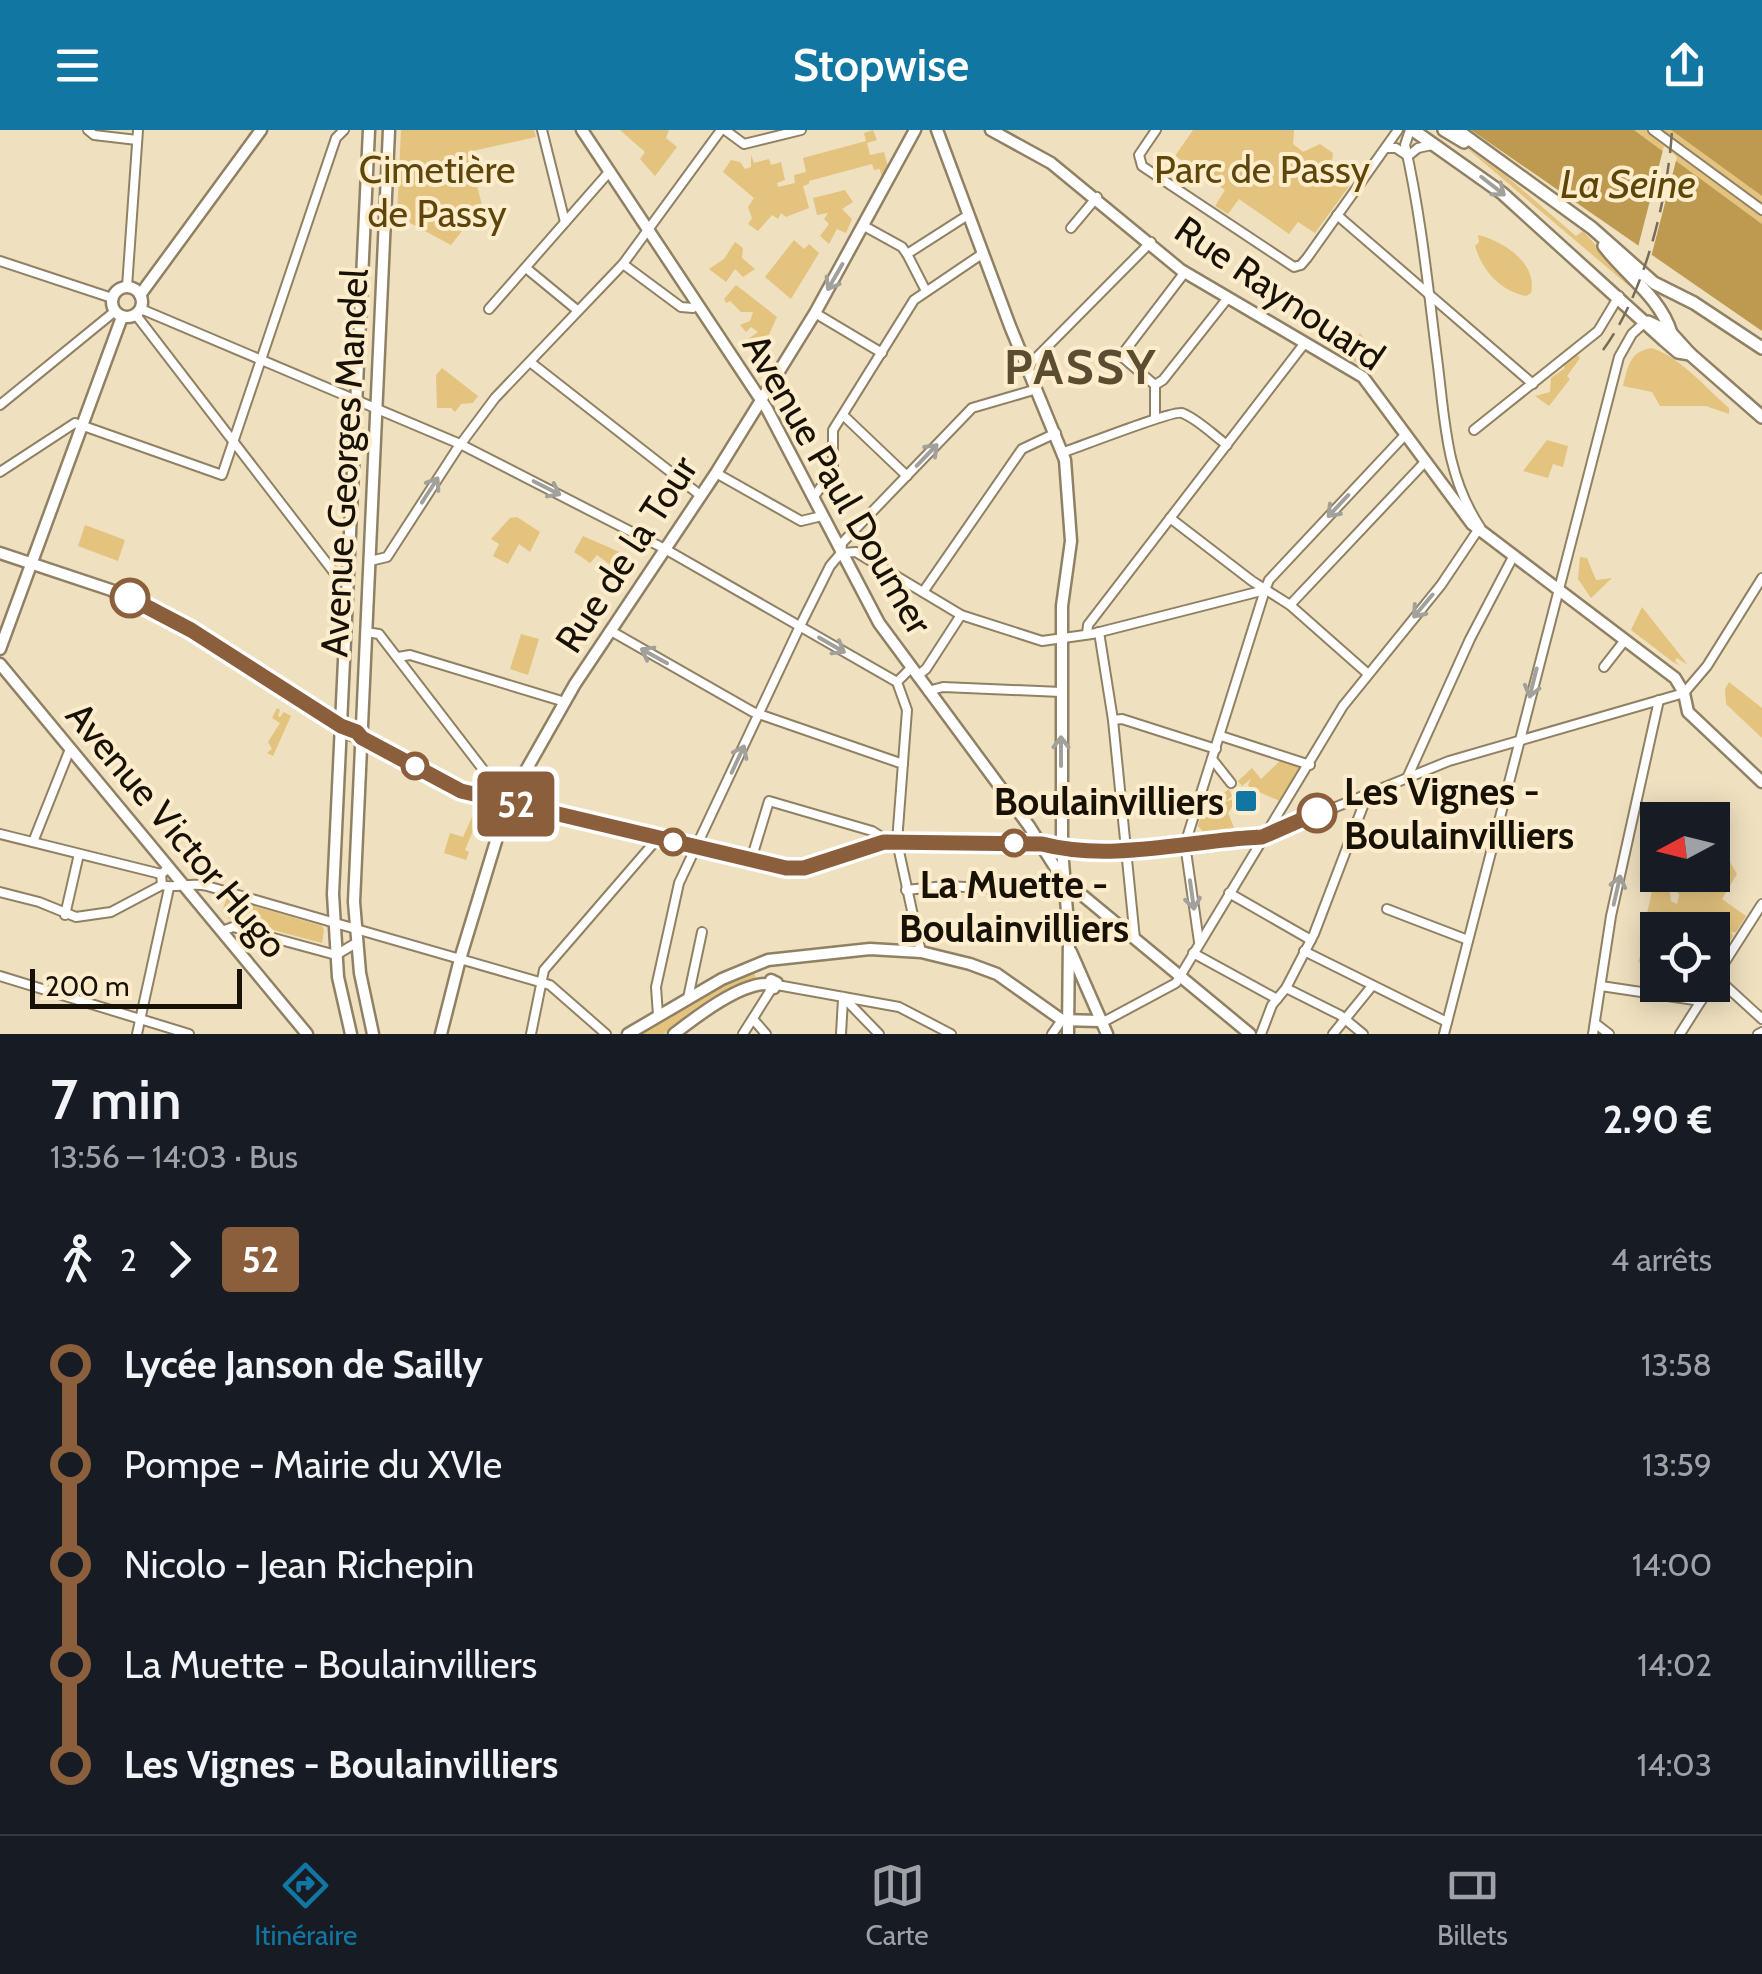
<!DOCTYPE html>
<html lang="fr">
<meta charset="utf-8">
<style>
:root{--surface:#171b24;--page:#242831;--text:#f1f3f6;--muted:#9ea1a6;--line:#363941;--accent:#1276a2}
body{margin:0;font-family:Cabin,sans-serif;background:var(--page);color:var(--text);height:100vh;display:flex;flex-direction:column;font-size:38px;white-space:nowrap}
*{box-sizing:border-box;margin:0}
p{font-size:32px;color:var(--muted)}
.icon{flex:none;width:55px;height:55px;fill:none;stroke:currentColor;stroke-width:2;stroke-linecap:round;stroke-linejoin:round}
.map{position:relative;height:904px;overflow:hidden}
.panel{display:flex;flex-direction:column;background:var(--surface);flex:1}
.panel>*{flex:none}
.badge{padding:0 20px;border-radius:8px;font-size:35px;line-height:65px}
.needle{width:65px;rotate:263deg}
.tools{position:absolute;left:1640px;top:672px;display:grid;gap:20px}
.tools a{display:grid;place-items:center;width:90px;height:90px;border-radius:0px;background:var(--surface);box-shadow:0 5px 25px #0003;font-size:50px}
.scale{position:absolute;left:30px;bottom:25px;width:212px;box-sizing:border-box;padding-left:10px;border:5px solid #171106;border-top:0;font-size:28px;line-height:35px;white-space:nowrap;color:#171106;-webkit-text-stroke:8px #fdedcc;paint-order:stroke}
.map>.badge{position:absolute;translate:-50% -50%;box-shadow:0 0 0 5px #fff}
.legs{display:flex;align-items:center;gap:15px;height:110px;padding:0 50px;font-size:32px}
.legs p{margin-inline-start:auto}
.overview{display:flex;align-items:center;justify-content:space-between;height:170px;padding:0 50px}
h1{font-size:55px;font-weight:600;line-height:75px}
ul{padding:0 50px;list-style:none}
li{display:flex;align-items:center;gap:35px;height:100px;font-size:38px}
li i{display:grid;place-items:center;width:15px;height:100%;margin:0 12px;background:currentColor}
li i::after{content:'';width:25px;height:25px;margin:-12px;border:8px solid;border-radius:50%;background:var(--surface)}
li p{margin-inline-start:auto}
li:first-child i{background:linear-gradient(#0000 50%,currentColor 0)}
li:last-child i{background:linear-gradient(currentColor 50%,#0000 0)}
header{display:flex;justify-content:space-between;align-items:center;height:130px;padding:0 50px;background:var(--accent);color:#fff;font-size:45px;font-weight:600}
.dock{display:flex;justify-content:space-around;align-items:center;height:140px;border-top:2px solid var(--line);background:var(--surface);font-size:28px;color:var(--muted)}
.dock a{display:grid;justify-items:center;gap:5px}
.dock .on{color:var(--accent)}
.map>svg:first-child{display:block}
</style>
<header><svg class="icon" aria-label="menu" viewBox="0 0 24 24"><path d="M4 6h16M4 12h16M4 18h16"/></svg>Stopwise<svg class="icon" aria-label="share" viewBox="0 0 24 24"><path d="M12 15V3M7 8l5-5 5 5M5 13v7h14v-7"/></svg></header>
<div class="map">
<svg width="1762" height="904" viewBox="0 0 1762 904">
<rect width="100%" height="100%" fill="#efe0bf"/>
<g fill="#e4c37e">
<polygon points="401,0 534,0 536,7 468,22 482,75 451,115 397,86"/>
<polygon points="620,0 669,0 666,8 677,17 655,46 640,29 645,22"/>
<polygon points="873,0 877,10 867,13 870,25 884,22 889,40 882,50 880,39 874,40 872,34 809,51 809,54 803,56 809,78 786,87 781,83 778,89 772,85 758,101 748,94 752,88 748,77 754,68 723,42 731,30 740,32 745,39 751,37 751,25 754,33 769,29 771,35 781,32 785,50 777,53 778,57 795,53 794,45 806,42 803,28 866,11 864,3"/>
<polygon points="1193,0 1294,0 1293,14 1303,22 1320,14 1333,23 1331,40 1341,47 1354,41 1358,44 1315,103 1298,92 1289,104 1239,69 1228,84 1215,76 1225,60 1175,26"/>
<polygon points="1634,0 1671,0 1762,66 1762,94"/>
<polygon points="1464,16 1505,45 1576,106 1583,101 1630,153 1629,156"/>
<polygon points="845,60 853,72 842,79 852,89 846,103 837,99 829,114 820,106 829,94 824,89 828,83 817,85 813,68"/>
<path d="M1478,105C1503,111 1538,133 1531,163L1526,166C1500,161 1482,140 1475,116L1479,112Z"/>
<polygon points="794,110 804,119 809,114 819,123 791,169 765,147"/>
<polygon points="735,112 743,118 742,128 755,139 743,147 735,139 726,152 709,139 724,129"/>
<polygon points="736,155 777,187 768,207 773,211 761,225 747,210 758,202 751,197 746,202 740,195 750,191 753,182 741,182 730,171 726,173 724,169"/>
<polygon points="1360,203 1377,226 1375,229 1367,224 1359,234 1329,215 1332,208 1349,217"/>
<path d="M1652,218C1680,227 1707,259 1729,278V284L1706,276H1660L1652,262L1623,256C1628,236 1630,221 1652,218Z"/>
<polygon points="1578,225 1580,228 1567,246 1570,249 1549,276 1535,266 1550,262 1551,248 1565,238 1563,235"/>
<polygon points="442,238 478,266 473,273 461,274 455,282 451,278 437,278 436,245"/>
<polygon points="1547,310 1568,316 1563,337 1553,334 1548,348 1523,341"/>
<polygon points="517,387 540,402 530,422 519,414 508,434 493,426 499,414 491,409 510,388"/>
<polygon points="85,395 125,410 118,431 78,416"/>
<polygon points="583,406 631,427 623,444 597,425 590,433 574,422"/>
<polygon points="1580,427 1587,428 1596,450 1612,448 1591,468 1578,449"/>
<polygon points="1642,477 1688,535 1677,528 1675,531 1681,536 1673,532 1631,500"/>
<polygon points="521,504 539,509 528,545 510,539"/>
<polygon points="1729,552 1762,578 1762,608 1726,574 1725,559"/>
<polygon points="277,578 280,580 278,586 280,587 284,582 291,586 273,626 267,623 272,619 268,612 280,593 272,588"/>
<polygon points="1281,630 1303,637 1282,672 1250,658 1248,655 1251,649 1242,656 1238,651 1252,638 1261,649"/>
<polygon points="1229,659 1232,666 1225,672 1234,669 1235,672 1228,683 1236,702 1205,704 1198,696 1200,689 1226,670 1223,664"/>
<polygon points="472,687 478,689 465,720 469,722 466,730 444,723 450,703 463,707"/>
<polygon points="1713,720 1730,732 1737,744 1722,769 1746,786 1736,802 1731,802 1733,806 1724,821 1713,813 1712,800 1660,798 1651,802 1651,795 1645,793 1653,756 1669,754 1671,771 1677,774 1679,765 1673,754 1683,755 1686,745 1712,745"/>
<polygon points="227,768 322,796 324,800 322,813 228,788 222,781"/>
<polygon points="1657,804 1657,834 1638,832 1646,810"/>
<polygon points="753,841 756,848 691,883 664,904 638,904 714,859"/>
</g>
<g fill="#bd9a4f">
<polygon points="1471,0 1634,0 1762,94 1762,201"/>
<polygon points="1671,0 1762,0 1762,66"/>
</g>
<polygon fill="#efe0bf" points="1664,16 1677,27 1650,131 1647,125 1637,121"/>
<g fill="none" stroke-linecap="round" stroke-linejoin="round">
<g stroke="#908164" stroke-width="12">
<g id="street">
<polyline points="88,0 94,5 137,10"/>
<polyline points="542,0 565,92"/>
<polyline points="725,0 744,14 801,0"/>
<polyline points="1156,0 1139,25 1142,36 1294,137 1301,135 1307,128 1398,0"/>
<polyline points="1653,0 1762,80"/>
<polyline points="1387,18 1396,18 1408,26 1418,18 1432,15"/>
<polyline points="1337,85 1533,254"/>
<polyline points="864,96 902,117 907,124 968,85"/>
<polyline points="1071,98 1097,67"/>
<polyline points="907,124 926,161"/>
<polyline points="0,131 112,168"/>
<polyline points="623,134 681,177 693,178 697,174"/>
<polyline points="526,138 577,180"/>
<polyline points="127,157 138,0"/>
<polyline points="141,179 460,314 665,419 897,552"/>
<polyline points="489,179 610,41"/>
<polyline points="815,183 882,223"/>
<polyline points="136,185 333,441 348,447"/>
<polyline points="530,232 700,365"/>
<polyline points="1028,236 1151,112"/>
<polyline points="1155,255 1163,250 1227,169"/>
<polyline points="0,275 114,182"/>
<polyline points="843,285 907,346"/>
<polyline points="1155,287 1155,255 1121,226 1185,142"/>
<polyline points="1474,300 1598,201 1619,166"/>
<path d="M1064,322C1082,316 1173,280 1182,283C1198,289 1213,305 1227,315"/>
<polyline points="0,342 75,293 222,345 336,8 344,0"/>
<polyline points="716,343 801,391 822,386"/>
<polyline points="813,368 833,340 833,300 914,170 982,124"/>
<polyline points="1170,388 1252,451 1290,475 1367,543"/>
<polyline points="842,423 856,422 961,485 1042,511 1092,504 1265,460"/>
<polyline points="370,431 387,427 457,319 495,268 623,134 721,0"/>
<polyline points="923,462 1022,319 1056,303"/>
<polyline points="1290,475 1424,333"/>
<polyline points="611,501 753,582 903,634"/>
<polyline points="366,502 379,504 495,655 498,670"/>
<polyline points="1099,502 1113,590 1135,809"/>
<polyline points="1087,504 1088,495 1304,214"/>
<polyline points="398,527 410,525 565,572"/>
<polyline points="1604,537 1625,510"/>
<polyline points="911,538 897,552 907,580 897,712 921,822"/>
<polyline points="917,546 926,539 961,485"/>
<polyline points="928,561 943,557 1061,562"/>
<polyline points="1113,590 1122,589 1216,619"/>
<polyline points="1221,606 1310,635"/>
<polyline points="1212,629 1231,653"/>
<polyline points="1408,646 1470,509 1514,425"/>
<polyline points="0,704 161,744"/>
<polyline points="33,712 70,619"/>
<polyline points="1062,719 1124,720 1262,707 1449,631 1684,563 1707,536 1762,448"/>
<polyline points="751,730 769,671 872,701 880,706 884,712"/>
<path d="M169,738L161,744L162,755C172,759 192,752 207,756L550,855L606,904"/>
<polyline points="906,760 945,756 1066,762"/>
<polyline points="0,762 39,772 76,787 111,782 162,755"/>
<polyline points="1229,763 1311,810"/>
<polyline points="1387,779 1468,810"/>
<polyline points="65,785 79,724"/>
<polyline points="222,801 233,797 336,825 356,813"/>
<polyline points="1199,812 1185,714 1265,460 1269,450 1405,305"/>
<polyline points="1304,821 1447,892"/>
<polyline points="1193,823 1277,869"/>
<polyline points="0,846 189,904"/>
<polyline points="1716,847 1762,889"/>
<polyline points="1712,852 1762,774"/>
<polyline points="777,855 899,877 951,904"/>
<polyline points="1601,856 1701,871"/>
<polyline points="1286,858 1340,885 1363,904"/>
<polyline points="843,867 879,904"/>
<polyline points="688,868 702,802"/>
<polyline points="658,885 656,857 679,753 800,496 830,436 841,423 842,413 972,278 1037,259"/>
<polyline points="753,889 766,904"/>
<path d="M1099,891L1107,890L1176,853L1343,576L1441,455L1480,397C1445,344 1445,289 1437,228C1428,157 1421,85 1405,15L1410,0"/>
<polyline points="1596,894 1609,904"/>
<polyline points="137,904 169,758"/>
<polyline points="531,904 544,840 658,708"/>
<polyline points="743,904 772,858"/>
<polyline points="841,904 843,869"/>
<polyline points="1052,904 1062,890"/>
<polyline points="1261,904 1272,875 1286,858 1314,804 1368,663"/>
<polyline points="1333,904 1372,856"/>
<polyline points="1444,904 1619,227 1632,204 1644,193"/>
<polyline points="1593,904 1611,786 1659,570"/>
<polyline points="1680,904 1711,855"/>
<polyline points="1758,904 1762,902"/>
</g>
</g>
<g stroke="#908164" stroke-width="15">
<g id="secondary">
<polyline points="582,0 767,279 879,493 1029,696 1062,748"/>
<polyline points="937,0 1010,196 1065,330 1071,411 1062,476 1062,719 1069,807 1068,904"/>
<polyline points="991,0 1051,33 1181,140 1363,247 1472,394 1675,548 1684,563 1688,582 1762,652"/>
<circle cx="127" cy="172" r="15"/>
<polyline points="140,165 261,0"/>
<polyline points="0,423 111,460 173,490 328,586 345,602 370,612 461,661 787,738 804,738 884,712 1042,713 1062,719"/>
<polyline points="0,519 122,187"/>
<polyline points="0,534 307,904"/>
<polyline points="1066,762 1082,765 1250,904"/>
<polyline points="1071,822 1107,904"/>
<polygon points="771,850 777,853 774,858 769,856"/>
<polyline points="351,904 338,847 333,764 369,0"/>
<polyline points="373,904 360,843 354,772 389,0"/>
<polyline points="441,904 460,829 508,672 575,554 716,343 815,183 915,0"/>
<polyline points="628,904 722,849 768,830 870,819 921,822 970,834 997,844 1062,890 1099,891"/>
<path d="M674,904C696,887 741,852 769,854"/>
</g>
</g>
<g stroke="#908164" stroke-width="16">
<g id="primary">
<polyline points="1413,0 1502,63 1664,210 1678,222 1690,224"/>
<polyline points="1444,0 1464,12"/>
<polyline points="1457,0 1592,98 1654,153 1694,173 1762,218"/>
<path d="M1604,116C1626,145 1660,167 1671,203"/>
<polyline points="1648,192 1671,203 1690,224 1762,287"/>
</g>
</g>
<use href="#street" stroke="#fff" stroke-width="8"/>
<use href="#secondary" stroke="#fff" stroke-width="10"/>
<use href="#primary" stroke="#fff" stroke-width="11"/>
<path stroke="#766c58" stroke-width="2.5" stroke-dasharray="20 10" stroke-linecap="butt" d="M1603,220C1644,165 1668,69 1672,0"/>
</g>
<defs><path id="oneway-shaft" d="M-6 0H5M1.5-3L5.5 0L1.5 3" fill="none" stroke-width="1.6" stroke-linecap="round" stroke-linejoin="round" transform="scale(2.5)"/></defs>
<g stroke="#a2a09b">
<use href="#oneway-shaft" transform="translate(1493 56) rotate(38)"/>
<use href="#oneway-shaft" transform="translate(835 147) rotate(120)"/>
<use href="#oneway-shaft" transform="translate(927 325) rotate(-46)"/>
<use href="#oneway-shaft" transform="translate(547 358) rotate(27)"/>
<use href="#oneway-shaft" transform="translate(430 360) rotate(-57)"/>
<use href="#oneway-shaft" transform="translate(1338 376) rotate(133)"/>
<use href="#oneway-shaft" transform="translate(1423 476) rotate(130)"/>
<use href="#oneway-shaft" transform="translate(832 515) rotate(30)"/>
<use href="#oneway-shaft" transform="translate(654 526) rotate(-151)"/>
<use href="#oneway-shaft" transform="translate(1533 553) rotate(104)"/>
<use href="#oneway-shaft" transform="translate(1061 621) rotate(-90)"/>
<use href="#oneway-shaft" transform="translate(738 629) rotate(-65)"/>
<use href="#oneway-shaft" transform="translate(1617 760) rotate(-77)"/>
<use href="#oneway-shaft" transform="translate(1192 765) rotate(82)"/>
</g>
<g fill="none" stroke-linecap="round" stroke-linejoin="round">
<g stroke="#fff" stroke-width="22">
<path id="line-1" d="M130,468L191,500L341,596L357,602L362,608L461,661L786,738H804L884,712L1042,714C1107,731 1180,713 1246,708L1262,707L1317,683"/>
</g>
<use href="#line-1" stroke="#8b5e3c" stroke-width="15"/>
</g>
<g fill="#fff" stroke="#8b5e3c" stroke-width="5">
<circle cx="130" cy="468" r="18"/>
<circle cx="415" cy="636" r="12"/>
<circle cx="1317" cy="683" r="18"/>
<circle cx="673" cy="712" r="12"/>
<circle cx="1014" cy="713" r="12"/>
</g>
<rect fill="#1276a2" stroke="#fdedcc" stroke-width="4" x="1234" y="659" width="24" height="24" rx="5"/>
<g text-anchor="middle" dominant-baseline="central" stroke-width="8" stroke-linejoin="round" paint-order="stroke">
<g font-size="38" fill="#5e460a" stroke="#fdedcc">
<text x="437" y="39">Cimetière<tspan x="437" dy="44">de Passy</tspan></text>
<text x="1262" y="39">Parc de Passy</text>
</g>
<g font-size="38" fill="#171106" stroke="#fdedcc">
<text transform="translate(1280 163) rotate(34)">Rue Raynouard</text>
<text transform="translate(344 333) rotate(-87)">Avenue Georges Mandel</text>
<text transform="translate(838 354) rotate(60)">Avenue Paul Doumer</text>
<text transform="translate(626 424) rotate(-57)">Rue de la Tour</text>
<text transform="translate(177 700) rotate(50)">Avenue Victor Hugo</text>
</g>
<g font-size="38" font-weight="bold" fill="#171106" stroke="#fdedcc" text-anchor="start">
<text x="1344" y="661">Les Vignes -<tspan x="1344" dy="44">Boulainvilliers</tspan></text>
<text x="1014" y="754" text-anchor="middle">La Muette -<tspan x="1014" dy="44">Boulainvilliers</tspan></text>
</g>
<g font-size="38" font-weight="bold" fill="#171106" stroke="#fdedcc" text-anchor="end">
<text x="1224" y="671">Boulainvilliers</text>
</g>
<g font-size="40" font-style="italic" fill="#5d4508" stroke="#fdedcc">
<text x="1628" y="53">La Seine</text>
</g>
<g font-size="48" font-weight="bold" letter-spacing="2.5" fill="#5b4d31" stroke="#fdedcc">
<text x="1081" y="237">PASSY</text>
</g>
</g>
</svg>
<div class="tools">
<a><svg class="needle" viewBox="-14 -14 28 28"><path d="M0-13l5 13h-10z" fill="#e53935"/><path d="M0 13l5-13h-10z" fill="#9ea1a6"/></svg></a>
<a><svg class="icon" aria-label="locate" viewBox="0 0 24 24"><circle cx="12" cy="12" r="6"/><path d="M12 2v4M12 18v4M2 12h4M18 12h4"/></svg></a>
</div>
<div class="scale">200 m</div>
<b class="badge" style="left:516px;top:674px;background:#8b5e3c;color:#fff">52</b>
</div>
<section class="panel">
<div class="overview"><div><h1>7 min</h1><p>13:56 – 14:03 · Bus</p></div><b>2.90 €</b></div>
<div class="legs"><svg class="icon" aria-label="walk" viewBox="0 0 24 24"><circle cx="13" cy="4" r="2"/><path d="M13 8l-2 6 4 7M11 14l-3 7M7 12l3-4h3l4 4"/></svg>2<svg class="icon" aria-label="forward" viewBox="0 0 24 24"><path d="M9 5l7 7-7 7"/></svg><b class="badge" style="background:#8b5e3c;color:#fff">52</b><p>4 arrêts</p></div>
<ul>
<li><i style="color:#8b5e3c"></i><b>Lycée Janson de Sailly</b><p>13:58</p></li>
<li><i style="color:#8b5e3c"></i><span>Pompe - Mairie du XVIe</span><p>13:59</p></li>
<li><i style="color:#8b5e3c"></i><span>Nicolo - Jean Richepin</span><p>14:00</p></li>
<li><i style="color:#8b5e3c"></i><span>La Muette - Boulainvilliers</span><p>14:02</p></li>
<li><i style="color:#8b5e3c"></i><b>Les Vignes - Boulainvilliers</b><p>14:03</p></li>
</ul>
</section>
<nav class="dock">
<a class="on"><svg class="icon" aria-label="directions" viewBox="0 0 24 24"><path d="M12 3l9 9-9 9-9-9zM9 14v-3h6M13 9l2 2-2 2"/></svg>Itinéraire</a>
<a><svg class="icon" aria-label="map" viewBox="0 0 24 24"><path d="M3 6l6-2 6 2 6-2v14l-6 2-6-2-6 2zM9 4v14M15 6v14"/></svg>Carte</a>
<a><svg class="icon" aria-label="tickets" viewBox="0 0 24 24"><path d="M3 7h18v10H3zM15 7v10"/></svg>Billets</a>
</nav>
